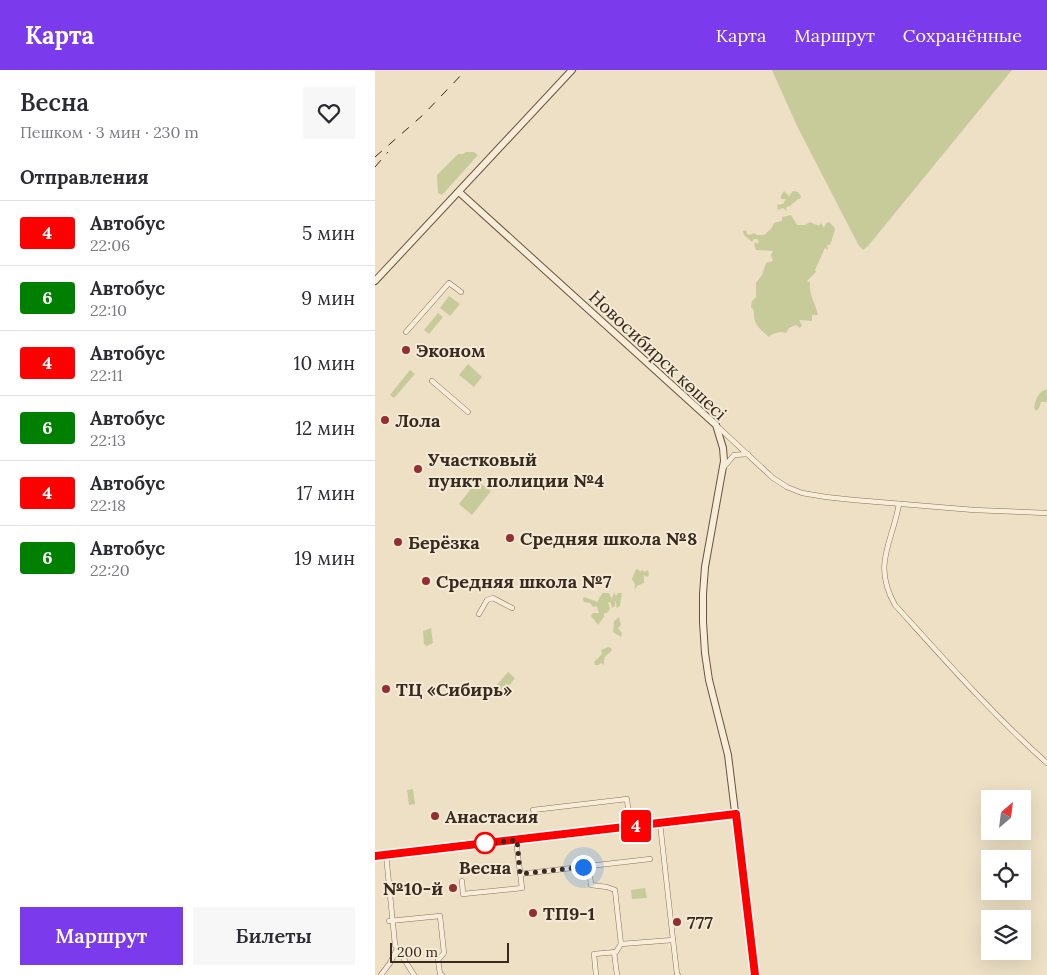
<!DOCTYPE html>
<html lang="ru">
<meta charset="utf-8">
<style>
:root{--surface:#fff;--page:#f7f7f7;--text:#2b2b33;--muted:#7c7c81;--line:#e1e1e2;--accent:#7c3aed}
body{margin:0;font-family:Lora,serif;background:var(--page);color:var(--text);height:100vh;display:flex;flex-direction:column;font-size:19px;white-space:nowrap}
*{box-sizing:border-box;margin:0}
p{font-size:16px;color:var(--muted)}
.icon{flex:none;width:28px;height:28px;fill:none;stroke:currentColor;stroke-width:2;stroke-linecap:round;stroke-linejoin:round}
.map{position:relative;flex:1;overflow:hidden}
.details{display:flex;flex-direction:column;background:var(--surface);width:375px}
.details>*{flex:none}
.badge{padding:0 10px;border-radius:4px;font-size:18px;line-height:32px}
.needle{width:32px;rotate:28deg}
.buttons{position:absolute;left:606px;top:720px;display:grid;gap:10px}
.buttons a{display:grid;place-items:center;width:50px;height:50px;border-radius:0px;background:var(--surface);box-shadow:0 5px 20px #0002;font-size:25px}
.scale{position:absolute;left:15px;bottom:12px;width:119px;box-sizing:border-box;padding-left:5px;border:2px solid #382a1f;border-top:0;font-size:14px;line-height:18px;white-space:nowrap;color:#382a1f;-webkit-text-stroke:4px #f4ead5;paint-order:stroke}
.you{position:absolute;width:25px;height:25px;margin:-12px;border:4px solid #fff;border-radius:50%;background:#1a73e8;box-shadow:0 0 0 8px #1a73e833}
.map>.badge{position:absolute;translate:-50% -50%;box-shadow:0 0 0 2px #fff}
h2{padding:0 20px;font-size:19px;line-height:45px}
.round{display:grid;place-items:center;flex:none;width:52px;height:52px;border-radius:0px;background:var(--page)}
.head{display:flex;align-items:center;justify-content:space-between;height:85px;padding:0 20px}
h1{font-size:24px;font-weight:600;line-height:38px}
.button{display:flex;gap:10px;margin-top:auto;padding:10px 20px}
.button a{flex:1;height:58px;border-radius:0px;background:var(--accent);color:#fff;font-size:20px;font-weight:600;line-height:58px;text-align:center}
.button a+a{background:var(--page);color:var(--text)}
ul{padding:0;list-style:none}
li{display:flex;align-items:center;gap:15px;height:65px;padding:0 20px;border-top:1px solid var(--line)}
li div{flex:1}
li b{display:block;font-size:19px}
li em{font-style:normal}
li .badge{min-width:55px;font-weight:700;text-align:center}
header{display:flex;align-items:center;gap:30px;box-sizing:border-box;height:70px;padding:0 25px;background:var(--accent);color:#fff}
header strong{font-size:24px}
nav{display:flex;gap:28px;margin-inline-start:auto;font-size:18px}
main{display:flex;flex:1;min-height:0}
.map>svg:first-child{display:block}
</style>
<header>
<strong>Карта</strong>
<nav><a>Карта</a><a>Маршрут</a><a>Сохранённые</a></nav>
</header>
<main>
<section class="details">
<div class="head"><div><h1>Весна</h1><p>Пешком · 3 мин · 230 m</p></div><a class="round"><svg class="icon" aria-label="heart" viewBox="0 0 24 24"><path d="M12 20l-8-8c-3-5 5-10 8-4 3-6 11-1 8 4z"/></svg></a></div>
<h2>Отправления</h2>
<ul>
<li><span class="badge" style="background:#f00;color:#fff">4</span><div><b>Автобус</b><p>22:06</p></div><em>5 мин</em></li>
<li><span class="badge" style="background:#008000;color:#fff">6</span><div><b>Автобус</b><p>22:10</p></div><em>9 мин</em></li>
<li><span class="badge" style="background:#f00;color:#fff">4</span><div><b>Автобус</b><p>22:11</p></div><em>10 мин</em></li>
<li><span class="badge" style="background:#008000;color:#fff">6</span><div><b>Автобус</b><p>22:13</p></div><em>12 мин</em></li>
<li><span class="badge" style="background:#f00;color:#fff">4</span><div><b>Автобус</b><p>22:18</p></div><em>17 мин</em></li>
<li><span class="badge" style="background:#008000;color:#fff">6</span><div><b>Автобус</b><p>22:20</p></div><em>19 мин</em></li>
</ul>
<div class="button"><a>Маршрут</a><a>Билеты</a></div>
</section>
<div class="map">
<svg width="672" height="905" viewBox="0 0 672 905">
<rect width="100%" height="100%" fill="#ede0c5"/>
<g fill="#c7cb9a">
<polygon points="397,0 637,0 493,176 488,180 484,176 422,56"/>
<polygon points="91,82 99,82 103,85 67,125 63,123 62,105 83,84 88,84"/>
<polygon points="409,121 414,126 418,121 423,122 426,126 425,129 423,129 415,136 411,137 412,141 408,138 403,140 402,135 408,134 411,129 406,129 406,126"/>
<path d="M416,145L422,155H430L435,152L444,156L446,153L449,158L451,153L454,152L460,158C460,160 456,173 455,175H452L453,180L450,178L449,180L440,200L441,202L432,211L435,212C434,227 440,231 443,245H437V251L424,250L427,255L425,258L421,255L414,258L411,263C407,261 397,263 394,267C384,258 378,254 379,241L376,237L377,231L381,227V213L387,205L391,193L398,191L396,185L398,181L381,180L379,174L381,172L382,174L384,172L382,169H379L377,172L369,165L368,161L371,160L372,164L374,165L379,163L382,165H389L396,159L399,153L407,151V147Z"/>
<polygon points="74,226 85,234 75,246 65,238"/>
<polygon points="63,243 68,247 54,264 49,260"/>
<polygon points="93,294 107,307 99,317 84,305"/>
<polygon points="35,300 40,304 19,328 15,325"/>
<path d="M672,319V332H666L664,338L661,341L659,338C661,328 663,322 672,319Z"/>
<polygon points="102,411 116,421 97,445 84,434"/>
<polygon points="261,499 264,500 265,502 267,500 270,502 273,500 274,505 272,507 269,505 269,513 262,516 259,520 260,515 257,509"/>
<polygon points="239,522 241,526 243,523 247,523 245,536 242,538 240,530 240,536 237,538 236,533 233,532 235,539 232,543 229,543 229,547 223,555 216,546 218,543 224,543 222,536 218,537 215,533 209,532 208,529 209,527 223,532 224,528 228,523 234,523 237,529"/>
<polygon points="244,547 246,555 243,558 247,563 246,567 238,562 239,551"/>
<polygon points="56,558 58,573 52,576 49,574 48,561"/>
<path d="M233,577L236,578L237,580C231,588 229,583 229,595L226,593L224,595H220L219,592L227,584L226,580Z"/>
<polygon points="133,602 140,608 129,622 121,616"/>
<polygon points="38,719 40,734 34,735 32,720"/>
<polygon points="270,818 272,828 257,829 256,820"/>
</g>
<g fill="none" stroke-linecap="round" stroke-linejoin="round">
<g stroke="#87725c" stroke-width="5.5">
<g id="street">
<polyline points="31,262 74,213 86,222"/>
<polyline points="57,311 93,342"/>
<polyline points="342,356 398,408 412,417 427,423 451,427 479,430 599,440 672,443"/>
<polyline points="349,397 359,385 373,384"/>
<path d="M524,434C517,474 497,494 520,535C569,589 617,644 672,693"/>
<polyline points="104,544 112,530 118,528 137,538"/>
<polyline points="158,740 252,729 255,757"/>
<polyline points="11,784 20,875 39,905"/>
<polyline points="214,796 216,815 232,817 240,820 246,874"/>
<polyline points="145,804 275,789"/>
<polyline points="87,811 88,824 147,818 141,770"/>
<polyline points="14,851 65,846 69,883 63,890 65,904 67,905"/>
<polyline points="298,870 302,904 303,905"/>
<polyline points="239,882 242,905"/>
<polyline points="6,905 15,893 22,879"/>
<polyline points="221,905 219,884 241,882 246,874 298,870 285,753"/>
</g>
</g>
<g stroke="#69533f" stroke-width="8">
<g id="secondary">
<polyline points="84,122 341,355 348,378 349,391 330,497 328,524 328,552 330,583 334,610 353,685 380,905"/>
<polyline points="0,211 197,0"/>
<polyline points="0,786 361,744"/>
</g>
</g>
<use href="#street" stroke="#f8edd9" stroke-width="4.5"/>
<use href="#secondary" stroke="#f8edd9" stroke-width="6"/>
<g stroke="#382a1f" stroke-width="1" stroke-dasharray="9 9" stroke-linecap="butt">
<polyline points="0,87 48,45 91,0"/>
<polyline points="0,97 13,82"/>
</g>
</g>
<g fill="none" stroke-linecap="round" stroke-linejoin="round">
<g stroke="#fff" stroke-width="11">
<polyline id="line" points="0,786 361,744 380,905"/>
</g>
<use href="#line" stroke="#f00" stroke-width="8"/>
<polyline stroke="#382a1f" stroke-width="5" stroke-dasharray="0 9" points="110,773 106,774 142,770 145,804 208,797"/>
</g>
<g fill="#942e32" stroke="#f4ead5" stroke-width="2">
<circle cx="31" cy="280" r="5"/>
<circle cx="10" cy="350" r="5"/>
<circle cx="43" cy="399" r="5"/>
<circle cx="135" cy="468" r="5"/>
<circle cx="23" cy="472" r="5"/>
<circle cx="51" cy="511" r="5"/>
<circle cx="11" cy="619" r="5"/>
<circle cx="60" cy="746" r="5"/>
<circle cx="78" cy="818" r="5"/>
<circle cx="158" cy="843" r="5"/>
<circle cx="302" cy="852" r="5"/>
</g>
<circle fill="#fff" stroke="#f00" stroke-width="2.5" cx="110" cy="773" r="10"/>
<g text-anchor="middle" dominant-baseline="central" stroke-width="4" stroke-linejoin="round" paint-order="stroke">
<g font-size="18" font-weight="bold" fill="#382a1f" stroke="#f4ead5" text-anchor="start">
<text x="41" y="280">Эконом</text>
<text x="20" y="350">Лола</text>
<text x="53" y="389">Участковый<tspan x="53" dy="21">пункт полиции №4</tspan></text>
<text x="145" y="468">Средняя школа №8</text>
<text x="33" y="472">Берёзка</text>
<text x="61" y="511">Средняя школа №7</text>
<text x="21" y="619">ТЦ «Сибирь»</text>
<text x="70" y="746">Анастасия</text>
<text x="68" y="818" text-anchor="end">№10-й</text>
<text x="168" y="843">ТП9-1</text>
<text x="312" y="852">777</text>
</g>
<g font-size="18" fill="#382a1f" stroke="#f4ead5">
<text transform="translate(283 285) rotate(43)">Новосибирск көшесі</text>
</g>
<g font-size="18" font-weight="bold" fill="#382a1f" stroke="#f4ead5">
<text x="110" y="797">Весна</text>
</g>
</g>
</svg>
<div class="buttons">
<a><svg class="needle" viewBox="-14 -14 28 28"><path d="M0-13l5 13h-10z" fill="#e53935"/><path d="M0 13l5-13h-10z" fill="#7c7c81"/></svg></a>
<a><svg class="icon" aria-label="locate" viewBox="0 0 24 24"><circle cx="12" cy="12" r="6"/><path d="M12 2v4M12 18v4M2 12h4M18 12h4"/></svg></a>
<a><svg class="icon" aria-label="layers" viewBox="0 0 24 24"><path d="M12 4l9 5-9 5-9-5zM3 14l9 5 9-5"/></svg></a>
</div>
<div class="scale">200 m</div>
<div class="you" style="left:208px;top:797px"></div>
<b class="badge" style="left:261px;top:756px;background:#f00;color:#fff">4</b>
</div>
</main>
